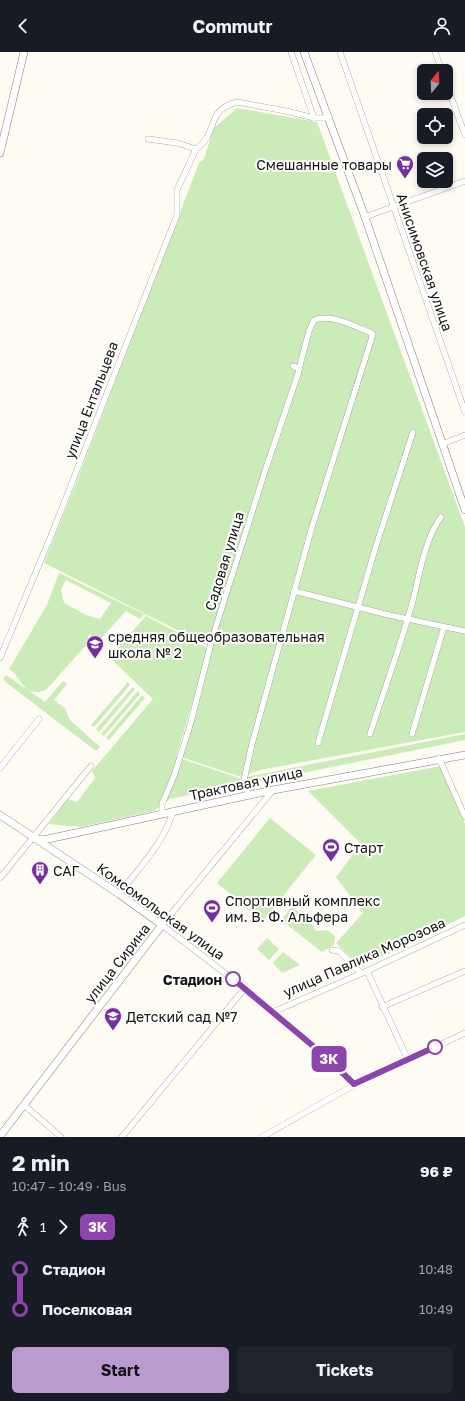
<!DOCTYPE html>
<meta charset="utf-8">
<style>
:root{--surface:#171b24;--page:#20242c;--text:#f1f3f6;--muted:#9ea1a6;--accent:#ba9bd0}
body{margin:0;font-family:"Golos Text",sans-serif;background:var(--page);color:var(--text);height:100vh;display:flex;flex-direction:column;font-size:15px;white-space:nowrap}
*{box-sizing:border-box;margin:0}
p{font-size:13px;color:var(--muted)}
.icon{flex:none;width:22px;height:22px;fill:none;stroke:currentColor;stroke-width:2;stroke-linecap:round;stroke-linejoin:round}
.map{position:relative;height:1085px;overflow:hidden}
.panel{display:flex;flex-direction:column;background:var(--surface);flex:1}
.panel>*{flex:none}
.badge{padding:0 8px;border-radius:6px;font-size:14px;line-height:26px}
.needle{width:26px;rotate:18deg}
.controls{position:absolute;left:417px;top:12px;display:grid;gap:8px}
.controls a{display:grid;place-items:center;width:36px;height:36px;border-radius:6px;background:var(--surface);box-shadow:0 2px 6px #0003;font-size:20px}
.map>.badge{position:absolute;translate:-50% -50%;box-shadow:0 0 0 2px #fff}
.legs{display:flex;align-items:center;gap:6px;height:44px;padding:0 12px;font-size:13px}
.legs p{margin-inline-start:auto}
.summary{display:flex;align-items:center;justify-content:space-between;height:68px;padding:0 12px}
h1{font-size:22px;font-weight:700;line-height:30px}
.cta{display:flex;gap:8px;margin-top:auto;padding:8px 12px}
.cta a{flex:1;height:46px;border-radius:6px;background:var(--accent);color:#111;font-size:16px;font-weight:700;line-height:46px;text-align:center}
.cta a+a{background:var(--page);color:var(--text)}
ul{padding:0 12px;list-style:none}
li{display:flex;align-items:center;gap:14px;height:40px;font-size:15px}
li i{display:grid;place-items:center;width:6px;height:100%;margin:0 5px;background:currentColor}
li i::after{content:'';width:10px;height:10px;margin:-5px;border:3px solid;border-radius:50%;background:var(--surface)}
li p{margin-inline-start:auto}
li:first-child i{background:linear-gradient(#0000 50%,currentColor 0)}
li:last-child i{background:linear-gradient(currentColor 50%,#0000 0)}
header{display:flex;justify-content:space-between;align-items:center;height:52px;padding:0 12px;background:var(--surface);font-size:18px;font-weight:700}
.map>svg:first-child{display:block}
</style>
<header><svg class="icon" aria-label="back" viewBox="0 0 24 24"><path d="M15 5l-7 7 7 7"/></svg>Commutr<svg class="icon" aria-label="person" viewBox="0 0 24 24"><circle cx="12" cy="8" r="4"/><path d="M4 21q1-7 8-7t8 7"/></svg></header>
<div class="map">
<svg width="465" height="1085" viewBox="0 0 465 1085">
<rect width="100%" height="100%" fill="#fefbf2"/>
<g fill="#cbebb9" fill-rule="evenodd">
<polygon points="237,56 317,70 465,475 465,680 260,718 241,725 178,704 211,595 44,511 76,431 199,111 204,107 214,76"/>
<path d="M59,521L144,562L140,567L126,559L96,592L89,582L87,592L46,638C21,646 24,626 9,617L47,553ZM66,528L111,551L100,567L86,563L64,551L61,538Z"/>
<polygon points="146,564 209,597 176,705 242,727 242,732 170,747 154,759 80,775 49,772 68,747 77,750 95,726 92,719 153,647 109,605"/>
<polygon points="6,623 45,650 63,629 67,632 54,648 65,656 70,668 100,695 96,699 3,628"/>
<polygon points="128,630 130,633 94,675 91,673"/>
<polygon points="133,635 135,637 99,680 96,677"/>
<polygon points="138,639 140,642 104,684 101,682"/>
<polygon points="142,643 145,646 109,688 106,686"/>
<polygon points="465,682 465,688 248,732 246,725"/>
<polygon points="441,714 465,772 465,864 361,915 336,891 363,861 336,825 361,792 308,739"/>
<polygon points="270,766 316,803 263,869 217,831"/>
<polygon points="292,854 312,872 316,879 327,878 335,884 334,893 322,900 281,868"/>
<polygon points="267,886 279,897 269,908 257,897"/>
<polygon points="283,900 300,913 282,921 273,911"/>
</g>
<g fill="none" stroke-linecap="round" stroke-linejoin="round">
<g stroke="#827f77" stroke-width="6">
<g id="minor">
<polyline points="291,0 314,66"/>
<polyline points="340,0 465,360"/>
<polyline points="435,0 442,19"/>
<polyline points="446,31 465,83"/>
<path d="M148,87L177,91L196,97C219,82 204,59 237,50L286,59L314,66H329"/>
<polyline points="365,165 465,129"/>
<polyline points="442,392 465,383"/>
<polyline points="294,539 389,563 465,579"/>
<polyline points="0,606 53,479 177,163 177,138 196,97"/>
<path d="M370,682C384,638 401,593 413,548C420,521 424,489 441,465"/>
<polyline points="412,682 444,575"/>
<polyline points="318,691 376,494 413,380"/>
<polyline points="439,706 465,765"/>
<polyline points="0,716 39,667"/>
<path d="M273,738L162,873C228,923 295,974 354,1033"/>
<path d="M248,743L244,728L252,692L312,475L373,282C356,275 332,261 314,268L309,279L299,317"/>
<polyline points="162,761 162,752 174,724 191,670 212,587 266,416 298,322 299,317 293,314"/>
<polyline points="0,826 91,714"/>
<path d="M119,842C138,817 165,790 173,759"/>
<polyline points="332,898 339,899 361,921"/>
<polyline points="367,919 408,1008"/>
<polyline points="382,955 465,919"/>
<polyline points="273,960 367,919 465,873"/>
<polyline points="24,1053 61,1085"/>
<polyline points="122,1085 245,936"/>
<polyline points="262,1085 354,1033 465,981"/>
</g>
</g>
<g stroke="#827f77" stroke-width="8">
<g id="tertiary">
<polyline points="304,0 365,165 465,458"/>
<polyline points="0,101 24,0"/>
<polyline points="0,763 119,842 162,873 0,1084"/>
<polyline points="35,787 48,787 273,738 465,703"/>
</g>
</g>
<use href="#minor" stroke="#fff" stroke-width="5.5"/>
<use href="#tertiary" stroke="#fff" stroke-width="7"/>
</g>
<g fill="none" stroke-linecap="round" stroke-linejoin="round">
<g stroke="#fff" stroke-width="9">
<polyline id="line-1" points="233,927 325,1004 354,1032 435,995"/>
</g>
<use href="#line-1" stroke="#8e44ad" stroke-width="6"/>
</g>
<defs>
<g id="supermarket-pin" transform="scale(0.9)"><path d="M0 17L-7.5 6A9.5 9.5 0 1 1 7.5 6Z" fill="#762fa2" stroke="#fff"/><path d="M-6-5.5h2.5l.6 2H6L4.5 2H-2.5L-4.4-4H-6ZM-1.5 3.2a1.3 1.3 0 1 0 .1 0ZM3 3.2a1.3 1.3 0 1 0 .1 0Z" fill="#fff"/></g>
<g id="school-pin" transform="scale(0.9)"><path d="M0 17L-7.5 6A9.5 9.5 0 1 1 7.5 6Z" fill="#762fa2" stroke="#fff"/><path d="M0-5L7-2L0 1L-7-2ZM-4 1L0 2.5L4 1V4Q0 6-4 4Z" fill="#fff"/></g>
<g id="stadium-pin" transform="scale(0.9)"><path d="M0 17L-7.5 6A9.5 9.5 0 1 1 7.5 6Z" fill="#762fa2" stroke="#fff"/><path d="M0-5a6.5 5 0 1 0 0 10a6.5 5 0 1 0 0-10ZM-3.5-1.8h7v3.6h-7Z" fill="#fff"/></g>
<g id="building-pin" transform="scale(0.9)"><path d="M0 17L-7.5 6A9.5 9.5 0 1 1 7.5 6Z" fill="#762fa2" stroke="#fff"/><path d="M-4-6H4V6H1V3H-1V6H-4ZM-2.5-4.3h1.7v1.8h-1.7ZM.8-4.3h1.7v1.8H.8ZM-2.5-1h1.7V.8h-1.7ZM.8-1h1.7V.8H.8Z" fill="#fff"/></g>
</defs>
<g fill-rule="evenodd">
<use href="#supermarket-pin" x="405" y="112"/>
<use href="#school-pin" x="95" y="592"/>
<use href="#stadium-pin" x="331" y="795"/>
<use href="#building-pin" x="40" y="818"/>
<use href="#stadium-pin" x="212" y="856"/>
<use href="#school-pin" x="113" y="964"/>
</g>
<g fill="#fff" stroke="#8e44ad" stroke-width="2">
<circle cx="233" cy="927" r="7"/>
<circle cx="435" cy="995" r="7"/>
</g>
<g text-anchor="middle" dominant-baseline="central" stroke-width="4" stroke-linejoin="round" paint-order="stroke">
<g font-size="14" fill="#151411" stroke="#fff" text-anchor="start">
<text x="392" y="112" text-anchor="end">Смешанные товары</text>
<text x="108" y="584">средняя общеобразовательная<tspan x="108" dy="16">школа № 2</tspan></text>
<text x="344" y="795">Старт</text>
<text x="53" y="818">САГ</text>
<text x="225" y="848">Спортивный комплекс<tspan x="225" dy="16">им. В. Ф. Альфера</tspan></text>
<text x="126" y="964">Детский сад №7</text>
</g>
<g font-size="14" fill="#151411" stroke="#fff">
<text transform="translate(425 210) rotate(71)">Анисимовская улица</text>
<text transform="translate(91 348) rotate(-69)">улица Ентальцева</text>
<text transform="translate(224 509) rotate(-73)">Садовая улица</text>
<text transform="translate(246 731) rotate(-12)">Трактовая улица</text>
<text transform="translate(161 859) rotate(36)">Комсомольская улица</text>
<text transform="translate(364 905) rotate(-24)">улица Павлика Морозова</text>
<text transform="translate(117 911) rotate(-52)">улица Сирина</text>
</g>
<g font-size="14" font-weight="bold" fill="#151411" stroke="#fff" text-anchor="end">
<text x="222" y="927">Стадион</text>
</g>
</g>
</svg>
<div class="controls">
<a><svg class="needle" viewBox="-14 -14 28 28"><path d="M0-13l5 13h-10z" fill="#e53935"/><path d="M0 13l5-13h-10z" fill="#9ea1a6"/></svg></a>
<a><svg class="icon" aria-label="locate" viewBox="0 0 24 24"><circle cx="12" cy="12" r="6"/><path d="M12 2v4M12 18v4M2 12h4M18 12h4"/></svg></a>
<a><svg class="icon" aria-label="layers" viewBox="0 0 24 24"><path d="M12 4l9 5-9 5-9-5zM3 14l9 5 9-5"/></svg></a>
</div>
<b class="badge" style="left:329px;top:1007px;background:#8e44ad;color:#fff">3К</b>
</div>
<section class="panel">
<div class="summary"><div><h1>2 min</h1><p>10:47 – 10:49 · Bus</p></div><b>96 ₽</b></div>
<div class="legs"><svg class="icon" aria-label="walk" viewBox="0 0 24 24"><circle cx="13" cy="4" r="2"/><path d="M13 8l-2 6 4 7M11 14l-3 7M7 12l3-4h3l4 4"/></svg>1<svg class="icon" aria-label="forward" viewBox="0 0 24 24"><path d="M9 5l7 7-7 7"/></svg><b class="badge" style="background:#8e44ad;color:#fff">3К</b></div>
<ul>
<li><i style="color:#8e44ad"></i><b>Стадион</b><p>10:48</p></li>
<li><i style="color:#8e44ad"></i><b>Поселковая</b><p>10:49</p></li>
</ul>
<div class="cta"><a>Start</a><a>Tickets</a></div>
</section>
